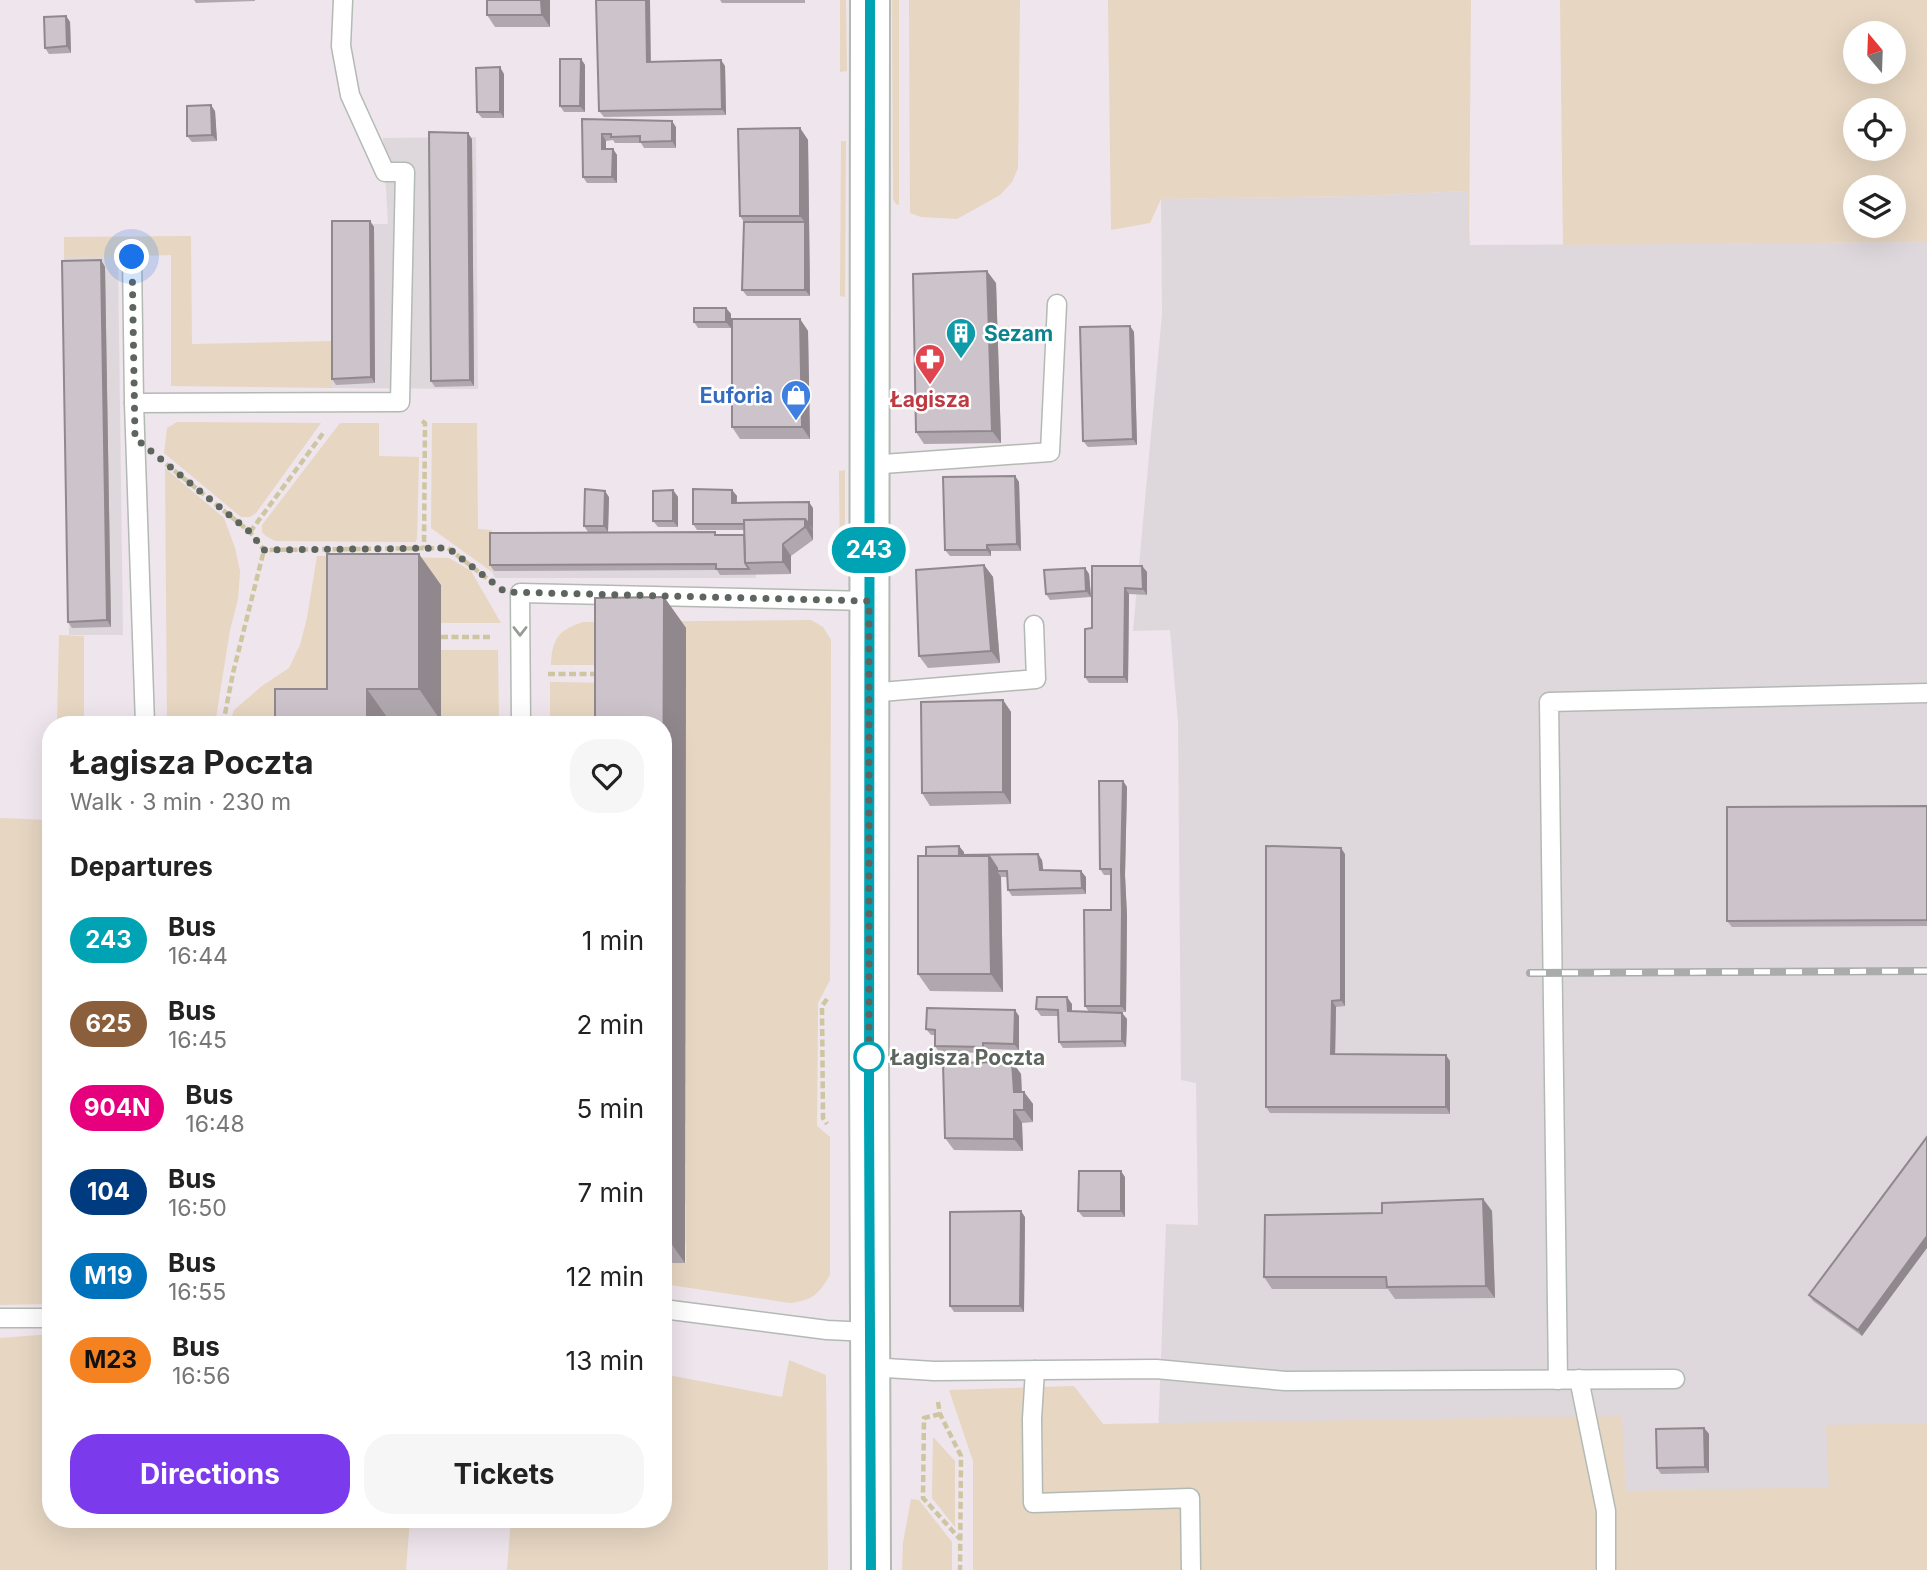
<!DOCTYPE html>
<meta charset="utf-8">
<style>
:root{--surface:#fff;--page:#f6f6f6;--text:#222;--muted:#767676;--accent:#7c3aed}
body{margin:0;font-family:Inter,sans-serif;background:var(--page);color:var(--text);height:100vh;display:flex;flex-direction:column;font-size:26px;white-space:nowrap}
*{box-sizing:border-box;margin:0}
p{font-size:23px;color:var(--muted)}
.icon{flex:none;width:38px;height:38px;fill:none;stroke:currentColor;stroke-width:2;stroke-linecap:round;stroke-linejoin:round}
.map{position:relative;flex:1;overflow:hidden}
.sheet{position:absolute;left:42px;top:716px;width:630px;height:812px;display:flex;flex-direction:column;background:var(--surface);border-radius:28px;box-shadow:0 7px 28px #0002}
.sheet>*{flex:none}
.badge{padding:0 14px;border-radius:23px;font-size:24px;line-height:46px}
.needle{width:46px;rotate:341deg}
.tools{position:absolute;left:1843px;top:21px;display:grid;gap:14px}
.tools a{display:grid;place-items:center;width:63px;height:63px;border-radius:50%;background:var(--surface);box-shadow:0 7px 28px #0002;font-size:35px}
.you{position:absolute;width:35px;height:35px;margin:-18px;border:5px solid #fff;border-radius:50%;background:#1a73e8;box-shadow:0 0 0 10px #1a73e833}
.map>.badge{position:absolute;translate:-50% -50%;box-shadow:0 0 0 4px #fff}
h2{padding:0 28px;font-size:26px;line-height:63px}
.round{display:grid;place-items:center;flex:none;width:74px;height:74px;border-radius:28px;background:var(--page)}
.head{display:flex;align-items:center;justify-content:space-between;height:119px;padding:0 28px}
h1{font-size:33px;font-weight:700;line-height:52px}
.action{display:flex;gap:14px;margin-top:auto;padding:14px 28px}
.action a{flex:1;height:80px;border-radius:28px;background:var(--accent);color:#fff;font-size:28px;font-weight:700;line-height:80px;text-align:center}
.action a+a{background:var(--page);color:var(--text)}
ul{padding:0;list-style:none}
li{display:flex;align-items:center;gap:21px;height:84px;padding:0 28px}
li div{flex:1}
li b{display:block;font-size:26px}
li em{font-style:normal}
li .badge{min-width:77px;font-weight:700;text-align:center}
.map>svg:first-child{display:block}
</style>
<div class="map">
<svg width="1927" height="1570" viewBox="0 0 1927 1570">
<rect width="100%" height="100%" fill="#efe5ec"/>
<g fill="#ded8dc">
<polygon points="476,137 478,389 332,388 334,224 388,224 383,138"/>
<polygon points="1467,191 1470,245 1927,242 1927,1570 1007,1570 1158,1437 1166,1224 1198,1225 1196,1083 1181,1080 1178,722 1170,630 1133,631 1162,314 1161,199 1359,196"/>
<polygon points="118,256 123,635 69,635 64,258"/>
<polygon points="492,536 756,536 756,578 495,578 492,572"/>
</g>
<g fill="#e6d6c2" fill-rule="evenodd">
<polygon points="840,0 846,0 847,71 840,72"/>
<polygon points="892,0 899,0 899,205 896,204 893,199"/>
<polygon points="909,0 1020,0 1018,168 1012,182 1000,195 957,219 921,217 910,213"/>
<polygon points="1108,0 1471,0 1469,245 1467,191 1360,196 1161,199 1150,223 1111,230"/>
<path d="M1560,0H1927V242L1563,245ZM1855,33H1894V72H1855ZM1855,110H1894V149H1855ZM1855,187H1894V226H1855Z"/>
<polygon points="841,141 846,141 845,297 840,296"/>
<polygon points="191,236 192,344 333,341 332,388 171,386 171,255 64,258 64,237"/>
<polygon points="177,422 321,423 256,513 250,517 241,517 164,453 167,428"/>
<polygon points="340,423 379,423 379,456 419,457 417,539 415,542 275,541 266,536 262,532 262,525"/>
<polygon points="432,423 477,423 478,529 492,530 492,572 431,528"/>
<polygon points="165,468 224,518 235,548 240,571 238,599 230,630 215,724 167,724"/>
<polygon points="845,470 845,565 840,565 839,471"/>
<polygon points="317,556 449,558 471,571 501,623 441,623 441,585 349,720 297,724 229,724 234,710 262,686 289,668 300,645 307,618"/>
<path d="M811,620L823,627L831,640L830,980L818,1003L817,1126L830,1137V1275C818,1295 813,1300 790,1303L663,1284V1263H686V629L617,628L616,665H551C552,638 559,630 583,622Z"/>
<polygon points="59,635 84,636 84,724 57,724"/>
<polygon points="441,650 498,650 499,724 389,724 389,720 441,721"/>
<polygon points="550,682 616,683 616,724 550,724"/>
<polygon points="0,818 51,820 51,1304 0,1305"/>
<polygon points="51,1334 51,1519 410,1519 406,1570 0,1570 0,1338"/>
<polygon points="789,1360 826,1375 828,1570 507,1570 511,1519 663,1519 663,1374 782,1397"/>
<polygon points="1074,1386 1103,1424 1622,1416 1626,1491 1829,1487 1826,1425 1927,1423 1927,1570 973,1570 973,1461 949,1390"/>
<polygon points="933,1437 955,1461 955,1527 932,1498"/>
<polygon points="911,1499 919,1500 952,1542 952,1570 902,1570 903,1543"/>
</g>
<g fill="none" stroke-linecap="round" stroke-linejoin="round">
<g stroke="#b3bab4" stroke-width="21">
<g id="lane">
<polyline points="132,257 134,403 145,724"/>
<polyline points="134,403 400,402 405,172 385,172 350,95 341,46 343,0"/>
<polyline points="869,465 1050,452 1057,304"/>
<polyline points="869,693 1036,679 1034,625"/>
<polyline points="521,724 520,593 869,601"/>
<polyline points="663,1309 827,1330 869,1332"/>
<polyline points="0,1318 51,1318"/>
<polyline points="870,1367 934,1371 1156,1369 1285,1381 1675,1379"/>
<polyline points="1035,1370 1032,1419 1033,1503 1190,1498 1191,1570"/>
<polyline points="1579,1379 1606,1511 1606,1570"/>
<polyline points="1558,1380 1549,702 1927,693"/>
</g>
</g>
<g stroke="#b2bab3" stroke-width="42">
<polyline id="secondary" points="870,0 869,1055 871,1570"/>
</g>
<g stroke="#cec6a0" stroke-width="4.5" stroke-dasharray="7 3.5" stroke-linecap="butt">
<polyline points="422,421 425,423 424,548"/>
<polyline points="166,464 250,532 264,550 448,548 494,584"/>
<polyline points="250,532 324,432"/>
<polyline points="441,637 491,637"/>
<polyline points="548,674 599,674"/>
<polyline points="223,724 233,673 264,550"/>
<polyline points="827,999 822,1006 823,1118 827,1124"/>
<polyline points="938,1402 940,1414 961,1456 960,1570"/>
<polyline points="940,1414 924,1418 923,1498 960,1539"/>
</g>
<use href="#lane" stroke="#fff" stroke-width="18"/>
<use href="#secondary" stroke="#fff" stroke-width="38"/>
<g stroke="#a9acaa" stroke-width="8">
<polyline id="rail" points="1530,973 1927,971"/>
</g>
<use href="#rail" stroke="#fff" stroke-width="5" stroke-dasharray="16" stroke-linecap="butt"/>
</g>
<g fill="#b0a8ae">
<polygon points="194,0 255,0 255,1 196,3"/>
<polygon points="550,0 550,27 495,27 487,15"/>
<polygon points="720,0 805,0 805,3 722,3"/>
<polygon points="66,16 70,22 71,53 49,54 45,48"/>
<polygon points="581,59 585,65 585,112 564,112 560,106"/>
<polygon points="725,66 726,115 604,117 599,111"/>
<polygon points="504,74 504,118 482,118 477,112"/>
<polygon points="215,111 217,141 192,142 187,136"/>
<polygon points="582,119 676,127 676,148 644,148 641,143 615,143 613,140 606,141 606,149 613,149 617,155 617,183 587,183 583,177"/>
<polygon points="800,128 808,140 810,296 747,296 742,290 744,222 740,216"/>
<polygon points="472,139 474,386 435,387 431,381"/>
<polygon points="370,221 374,227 375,383 336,385 332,379"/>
<polygon points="101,260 105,267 111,627 72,628 68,622"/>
<polygon points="996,283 1001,443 924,444 916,432"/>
<polygon points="726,308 731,314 731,328 698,328 694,322"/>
<polygon points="800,319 808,331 810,439 740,439 732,427"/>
<polygon points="1130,326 1134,332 1137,445 1088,447 1083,441"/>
<polygon points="1015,476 1019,482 1021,551 991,551 991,556 950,556 945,550"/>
<polygon points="673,490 678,497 678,527 658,527 653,521"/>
<polygon points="732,490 737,496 737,503 813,508 813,540 791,556 791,574 720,575 717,570 494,571 490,565 718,535 744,535 744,530 697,530 693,524"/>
<polygon points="609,497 608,532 588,532 584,526"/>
<polygon points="984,565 993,577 1000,663 928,668 919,656"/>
<polygon points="1142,566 1147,572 1147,595 1129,594 1128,683 1089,683 1085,677 1092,628"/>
<polygon points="1085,568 1089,574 1091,597 1050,600 1046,594"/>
<polygon points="441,585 441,721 389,720 389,724 275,724 327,689"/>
<polygon points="664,597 686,628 685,1263 663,1263"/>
<polygon points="1003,700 1011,712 1011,804 930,806 922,793"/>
<polygon points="1123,781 1127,787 1125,875 1127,916 1126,1012 1102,1012 1122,1013 1127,1019 1126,1047 1063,1048 1059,1042 1058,1016 1041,1016 1036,1009 1072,1004 1072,1011 1089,1012 1085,1006 1111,910 1111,875 1104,875 1100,869"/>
<polygon points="1927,806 1927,926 1732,927 1727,921"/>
<polygon points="964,852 964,855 1042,860 1043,870 1086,877 1086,894 1012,896 1008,890 1007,877 1001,877 1003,992 930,991 918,974 926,856"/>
<polygon points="1345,854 1345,1006 1336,1007 1335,1054 1450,1061 1450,1114 1270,1113 1266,1107"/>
<polygon points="1019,1016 1019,1050 987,1049 987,1053 939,1052 935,1046 935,1035 931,1035 926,1029"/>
<polygon points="1012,1062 1021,1074 1022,1092 1024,1092 1033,1104 1033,1122 1022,1123 1023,1151 954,1150 945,1138"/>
<polygon points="1927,1137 1862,1336 1813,1301 1809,1295"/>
<polygon points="1125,1177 1125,1217 1083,1217 1078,1211"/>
<polygon points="1483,1199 1492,1211 1495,1298 1395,1299 1388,1289 1272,1289 1264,1277 1382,1213"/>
<polygon points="1025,1217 1024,1312 954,1312 950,1306"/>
<polygon points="1704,1428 1709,1434 1709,1473 1661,1474 1657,1468"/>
</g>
<g fill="#90888d">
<polygon points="541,0 550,0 550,27 542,15"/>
<polygon points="646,0 650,0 651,68 647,62"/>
<polygon points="66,16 70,22 71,53 67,46"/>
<polygon points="581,59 585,65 585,112 580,106"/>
<polygon points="721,60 725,66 726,115 722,109"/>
<polygon points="500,67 504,74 504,118 500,112"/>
<polygon points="211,105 215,111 217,141 212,135"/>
<polygon points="672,121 676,127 676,148 672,141"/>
<polygon points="800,128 808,140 810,296 805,290 805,222 800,216"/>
<polygon points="468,133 472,139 474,386 470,380"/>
<polygon points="602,134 606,141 606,155 602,149"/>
<polygon points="613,149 617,155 617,183 612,177"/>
<polygon points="370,221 374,227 375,383 371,377"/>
<polygon points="101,260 105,267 111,627 107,620"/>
<polygon points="987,271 996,283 1001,443 992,431"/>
<polygon points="726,308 731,314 731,328 726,322"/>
<polygon points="800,319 808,331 810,439 802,427"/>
<polygon points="1130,326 1134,332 1137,445 1133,439"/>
<polygon points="1015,476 1019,482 1021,551 1017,544"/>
<polygon points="673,490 678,497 678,527 673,521"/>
<polygon points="732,490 737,496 736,510 732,503"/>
<polygon points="605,491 609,497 608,532 604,526"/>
<polygon points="809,502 813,508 813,530 809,524"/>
<polygon points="805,519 813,531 813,540 805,527"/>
<polygon points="783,544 791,556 791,574 783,562"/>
<polygon points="987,545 991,551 991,556 987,550"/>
<polygon points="419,554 441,585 441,721 419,689"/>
<polygon points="984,565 993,577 1000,663 991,651"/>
<polygon points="1142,566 1147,572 1147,595 1143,589"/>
<polygon points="1085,568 1089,574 1091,597 1086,591"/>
<polygon points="1125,588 1129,594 1128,683 1124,677"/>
<polygon points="664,597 686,628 685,1263 663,1232"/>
<polygon points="367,689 389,720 389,724 367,724"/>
<polygon points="1003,700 1011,712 1011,804 1003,792"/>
<polygon points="1123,781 1127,787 1125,875 1127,916 1126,1012 1121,1006 1121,869"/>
<polygon points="959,846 964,852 964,861 959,855"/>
<polygon points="1341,848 1345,854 1345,1006 1341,1000"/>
<polygon points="1038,854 1042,860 1044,876 1040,870"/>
<polygon points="989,856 999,871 997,871 1001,877 1003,992 991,974"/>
<polygon points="1081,871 1086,877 1086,894 1082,888"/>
<polygon points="1067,997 1072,1004 1072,1017 1068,1011"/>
<polygon points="1332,1001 1336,1007 1335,1060 1331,1054"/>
<polygon points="1015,1010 1019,1016 1019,1050 1014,1044"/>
<polygon points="1122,1013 1127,1019 1126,1047 1122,1041"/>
<polygon points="1446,1055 1450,1061 1450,1114 1446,1107"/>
<polygon points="1012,1062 1021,1074 1022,1104 1014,1092"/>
<polygon points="1024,1092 1033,1104 1033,1122 1024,1110"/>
<polygon points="1014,1110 1022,1123 1023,1151 1014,1139"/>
<polygon points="1121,1171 1125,1177 1125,1217 1121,1211"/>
<polygon points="1483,1199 1492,1211 1495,1298 1486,1286"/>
<polygon points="1021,1211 1025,1217 1024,1312 1020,1306"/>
<polygon points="1927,1236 1927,1248 1862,1336 1858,1330"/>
<polygon points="1704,1428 1709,1434 1709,1473 1705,1467"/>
</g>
<g fill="#cdc3ca" stroke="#90888d" stroke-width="2">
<polygon points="487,0 541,0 542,15 487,15"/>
<polygon points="596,0 646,0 647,62 721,60 722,109 599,111"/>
<polygon points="66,16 67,46 45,48 44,17"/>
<polygon points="560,59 581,59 580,106 560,106"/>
<polygon points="500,67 500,112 477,112 476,68"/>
<polygon points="211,105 212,135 187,136 187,106"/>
<polygon points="582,119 672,121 672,141 640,142 640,136 611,137 611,134 602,134 602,149 613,149 612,177 583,177"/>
<polygon points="800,128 800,216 740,216 738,129"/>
<polygon points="429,132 468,133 470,380 431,381"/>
<polygon points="332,221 370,221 371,377 332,379"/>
<polygon points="744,222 805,222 805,290 742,290"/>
<polygon points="101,260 107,620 68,622 62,261"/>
<polygon points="987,271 992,431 916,432 913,274"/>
<rect x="694" y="308" width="32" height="14"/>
<polygon points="732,319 800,319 802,427 732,427"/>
<polygon points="1130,326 1133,439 1083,441 1080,327"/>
<polygon points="1015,476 1017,544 987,545 987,550 945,550 943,477"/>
<polygon points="585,489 605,491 604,526 584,526"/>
<polygon points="693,489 732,490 732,503 809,502 809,524 805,519 744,520 744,524 693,524"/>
<polygon points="673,490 673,521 653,521 653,491"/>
<polygon points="805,519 805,527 783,544 783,562 745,563 744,520"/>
<polygon points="715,532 715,535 744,535 745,563 749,569 716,569 716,564 490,565 490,533"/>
<polygon points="327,554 419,554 419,689 367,689 367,724 275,724 275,689 327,689"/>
<polygon points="984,565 991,651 919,656 916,570"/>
<polygon points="1092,566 1142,566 1143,589 1125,588 1124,677 1085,677 1085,629 1092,628"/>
<polygon points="1085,568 1086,591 1046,594 1044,570"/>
<polygon points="664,597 663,867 663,724 595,724 595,598"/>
<polygon points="1003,700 1003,792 922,793 921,702"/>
<polygon points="1099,781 1123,781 1121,869 1122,910 1121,1006 1085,1006 1084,910 1111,910 1111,869 1100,869"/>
<polygon points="1927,806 1927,920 1727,921 1727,807"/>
<polygon points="959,846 959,855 1038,854 1040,870 1081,871 1082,888 1008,890 1007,871 997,871 997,868 989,856 926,856 926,847"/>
<polygon points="1266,846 1341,848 1341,1000 1332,1001 1331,1054 1446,1055 1446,1107 1266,1107"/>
<polygon points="918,856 989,856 991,974 918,974"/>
<polygon points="1037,997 1067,997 1068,1011 1122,1013 1122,1041 1059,1042 1058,1010 1036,1009"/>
<polygon points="927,1008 1015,1010 1014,1044 983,1043 983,1047 935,1046 935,1030 926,1029"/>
<polygon points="1012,1062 1014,1092 1024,1092 1024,1110 1014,1110 1014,1139 945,1138 943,1063"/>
<polygon points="1927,1137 1927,1236 1858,1330 1809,1295"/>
<polygon points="1079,1171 1121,1171 1121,1211 1078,1211"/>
<polygon points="1483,1199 1486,1286 1387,1287 1386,1277 1264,1277 1265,1215 1382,1213 1382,1203"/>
<polygon points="1021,1211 1020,1306 950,1306 950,1212"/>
<polygon points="1704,1428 1705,1467 1657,1468 1656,1429"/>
</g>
<defs><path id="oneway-chevron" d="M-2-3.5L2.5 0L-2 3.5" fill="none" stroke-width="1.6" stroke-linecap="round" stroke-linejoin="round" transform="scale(1.75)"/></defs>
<use stroke="#969b96" href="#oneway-chevron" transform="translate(520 631) rotate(90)"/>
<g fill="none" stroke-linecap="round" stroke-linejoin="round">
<g stroke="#fff" stroke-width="16">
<polyline id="line" points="870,0 869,1108 871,1570"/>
</g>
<use href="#line" stroke="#00a3b4" stroke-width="10"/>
<polyline stroke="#5d655e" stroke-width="7" stroke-dasharray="0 12.6" points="132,257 135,438 250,532 264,550 448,548 505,592 869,601 869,1057"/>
</g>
<defs>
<g id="building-pin" transform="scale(1.575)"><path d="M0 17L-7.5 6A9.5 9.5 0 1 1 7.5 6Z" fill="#0f9aa8" stroke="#fff"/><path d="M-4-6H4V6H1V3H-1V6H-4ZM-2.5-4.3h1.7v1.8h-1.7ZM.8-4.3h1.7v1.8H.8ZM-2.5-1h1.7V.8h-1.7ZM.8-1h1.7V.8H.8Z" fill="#fff"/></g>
<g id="pharmacy-pin" transform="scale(1.575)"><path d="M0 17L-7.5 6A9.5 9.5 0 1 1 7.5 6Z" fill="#e0444e" stroke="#fff"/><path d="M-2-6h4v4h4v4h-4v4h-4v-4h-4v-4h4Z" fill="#fff"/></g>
<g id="shop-pin" transform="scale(1.575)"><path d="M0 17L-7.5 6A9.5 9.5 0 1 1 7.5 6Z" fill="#3f7fe0" stroke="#fff"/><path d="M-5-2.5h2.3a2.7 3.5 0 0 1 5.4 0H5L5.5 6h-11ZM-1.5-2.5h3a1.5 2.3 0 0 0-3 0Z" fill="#fff"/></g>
</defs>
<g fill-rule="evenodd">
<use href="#building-pin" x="961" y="333"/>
<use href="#pharmacy-pin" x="930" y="359"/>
<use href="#shop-pin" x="796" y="395"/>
</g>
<circle fill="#fff" stroke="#00a3b4" stroke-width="3.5" cx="869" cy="1057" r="14"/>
<g text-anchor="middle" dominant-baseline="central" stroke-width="5" stroke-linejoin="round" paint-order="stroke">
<g font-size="21" font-weight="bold" fill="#0d838f" stroke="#fff" text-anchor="start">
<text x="984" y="333">Sezam</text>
</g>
<g font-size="21" font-weight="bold" fill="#366cbe" stroke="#fff" text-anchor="end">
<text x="773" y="395">Euforia</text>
</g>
<g font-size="21" font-weight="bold" fill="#be3a42" stroke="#fff">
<text x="930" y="399">Łagisza</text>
</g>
<g font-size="21" font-weight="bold" fill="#5d655e" stroke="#fff" text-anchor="start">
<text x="890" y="1057">Łagisza Poczta</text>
</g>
</g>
</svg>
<div class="tools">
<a><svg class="needle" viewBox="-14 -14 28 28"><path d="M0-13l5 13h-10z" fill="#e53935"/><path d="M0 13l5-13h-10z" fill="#767676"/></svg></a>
<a><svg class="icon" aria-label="locate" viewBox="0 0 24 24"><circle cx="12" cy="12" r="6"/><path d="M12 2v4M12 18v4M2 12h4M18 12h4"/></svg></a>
<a><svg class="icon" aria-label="layers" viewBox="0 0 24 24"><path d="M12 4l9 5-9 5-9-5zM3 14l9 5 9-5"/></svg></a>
</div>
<div class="you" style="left:132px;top:257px"></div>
<b class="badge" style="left:869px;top:550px;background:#00a3b4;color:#fff">243</b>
<section class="sheet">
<div class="head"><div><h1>Łagisza Poczta</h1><p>Walk · 3 min · 230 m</p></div><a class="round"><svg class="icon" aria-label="heart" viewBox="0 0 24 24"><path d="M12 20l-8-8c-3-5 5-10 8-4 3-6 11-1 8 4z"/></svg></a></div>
<h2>Departures</h2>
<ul>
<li><span class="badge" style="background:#00a3b4;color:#fff">243</span><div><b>Bus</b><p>16:44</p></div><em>1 min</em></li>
<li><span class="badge" style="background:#8b5e3c;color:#fff">625</span><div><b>Bus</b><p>16:45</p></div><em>2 min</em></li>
<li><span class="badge" style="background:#e6007e;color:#fff">904N</span><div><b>Bus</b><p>16:48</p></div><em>5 min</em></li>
<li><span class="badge" style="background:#003b80;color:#fff">104</span><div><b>Bus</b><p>16:50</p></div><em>7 min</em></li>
<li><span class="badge" style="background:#0072bc;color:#fff">M19</span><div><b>Bus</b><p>16:55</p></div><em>12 min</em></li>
<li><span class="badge" style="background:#f58220;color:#111">M23</span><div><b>Bus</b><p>16:56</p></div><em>13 min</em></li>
</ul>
<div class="action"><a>Directions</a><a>Tickets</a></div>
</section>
</div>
